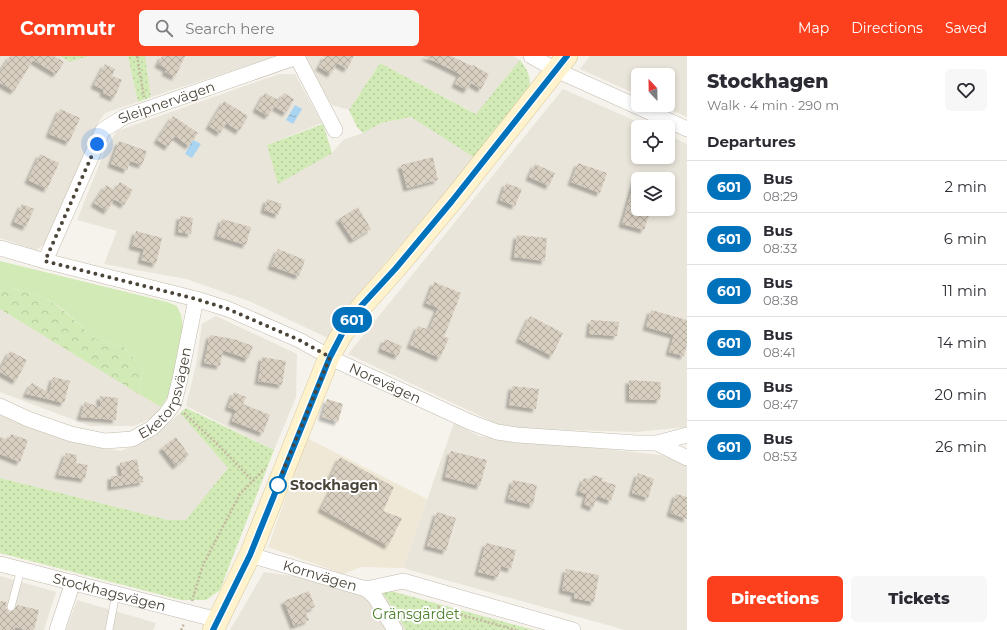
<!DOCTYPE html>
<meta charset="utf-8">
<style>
:root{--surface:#fff;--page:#f7f7f7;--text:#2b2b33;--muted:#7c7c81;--line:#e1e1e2;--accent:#fc3f1d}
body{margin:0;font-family:Montserrat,sans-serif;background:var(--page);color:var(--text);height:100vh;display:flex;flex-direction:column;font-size:15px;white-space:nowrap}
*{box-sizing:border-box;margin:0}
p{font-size:13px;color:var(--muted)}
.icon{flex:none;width:22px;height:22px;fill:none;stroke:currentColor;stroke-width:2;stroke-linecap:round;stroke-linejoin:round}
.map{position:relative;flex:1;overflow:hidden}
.side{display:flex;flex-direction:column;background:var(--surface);width:320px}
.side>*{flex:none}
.badge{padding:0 8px;border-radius:13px;font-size:14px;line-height:26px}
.needle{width:26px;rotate:338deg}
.controls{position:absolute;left:631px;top:12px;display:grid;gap:8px}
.controls a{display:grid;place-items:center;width:44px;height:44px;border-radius:6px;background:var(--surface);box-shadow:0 2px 6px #0003;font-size:20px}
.you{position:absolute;width:20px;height:20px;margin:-10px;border:3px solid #fff;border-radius:50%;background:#1a73e8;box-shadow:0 0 0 6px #1a73e833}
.map>.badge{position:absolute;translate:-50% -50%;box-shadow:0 0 0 2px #fff}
h2{padding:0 20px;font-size:15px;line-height:36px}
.round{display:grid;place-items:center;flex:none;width:42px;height:42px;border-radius:6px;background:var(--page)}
.overview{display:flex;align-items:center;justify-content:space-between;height:68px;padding:0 20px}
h1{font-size:19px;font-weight:800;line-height:30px}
.action{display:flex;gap:8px;margin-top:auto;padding:8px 20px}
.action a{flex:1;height:46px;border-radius:6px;background:var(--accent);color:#fff;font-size:16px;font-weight:800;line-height:46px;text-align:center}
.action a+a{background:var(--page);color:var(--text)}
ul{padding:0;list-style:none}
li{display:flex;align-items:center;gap:12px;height:52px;padding:0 20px;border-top:1px solid var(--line)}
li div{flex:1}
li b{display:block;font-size:15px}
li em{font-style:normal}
li .badge{min-width:44px;font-weight:700;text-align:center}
header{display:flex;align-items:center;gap:24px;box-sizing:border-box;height:56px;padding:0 20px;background:var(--accent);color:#fff}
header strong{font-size:19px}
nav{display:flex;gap:22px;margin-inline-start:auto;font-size:14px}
.search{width:280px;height:36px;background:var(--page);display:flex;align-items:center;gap:10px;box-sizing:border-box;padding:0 14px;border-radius:6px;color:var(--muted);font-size:15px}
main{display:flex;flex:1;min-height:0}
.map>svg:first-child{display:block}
</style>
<header>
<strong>Commutr</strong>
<div class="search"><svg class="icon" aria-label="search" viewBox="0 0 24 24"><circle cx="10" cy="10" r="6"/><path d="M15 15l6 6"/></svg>Search here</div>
<nav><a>Map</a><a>Directions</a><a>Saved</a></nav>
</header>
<main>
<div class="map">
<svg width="687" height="574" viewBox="0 0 687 574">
<defs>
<pattern id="forest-crowns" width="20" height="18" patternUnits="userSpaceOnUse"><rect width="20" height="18" fill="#d2eab5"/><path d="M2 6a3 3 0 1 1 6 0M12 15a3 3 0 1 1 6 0" fill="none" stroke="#b6ca9c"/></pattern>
<pattern id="park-dots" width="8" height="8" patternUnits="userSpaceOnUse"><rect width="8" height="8" fill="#d2eab5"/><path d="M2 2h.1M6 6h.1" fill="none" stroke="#b6ca9c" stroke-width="1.8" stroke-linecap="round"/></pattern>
<pattern id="water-ripples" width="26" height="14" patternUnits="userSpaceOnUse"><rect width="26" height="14" fill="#a9d4f2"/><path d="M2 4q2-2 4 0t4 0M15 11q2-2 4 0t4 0" fill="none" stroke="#8caec5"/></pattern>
<pattern id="building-cross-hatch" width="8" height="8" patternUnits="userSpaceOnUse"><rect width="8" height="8" fill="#d8cfc1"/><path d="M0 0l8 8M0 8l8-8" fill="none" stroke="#b1aa9e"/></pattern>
<filter id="shadow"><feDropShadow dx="-3.5" dy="3.5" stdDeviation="1" flood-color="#0004"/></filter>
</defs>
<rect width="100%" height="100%" fill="#f6f3ec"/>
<g fill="#eae5da" fill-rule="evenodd">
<polygon points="0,0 60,0 70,6 88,0 128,0 138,46 105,57 98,67 45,188 36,194 0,182"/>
<polygon points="145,0 278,0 151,41"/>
<polygon points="305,0 513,0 520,4 477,58 380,7 349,54 332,49 303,3"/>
<polygon points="590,0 687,0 687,61 659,49 668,49 668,19 638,19 638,39 580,13"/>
<polygon points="279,18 295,18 322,67 267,89 332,97 343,84 363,77 381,67 411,61 475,102 356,241 328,282 249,245 186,223 104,208 117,175 77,164 105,94 117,75"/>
<path d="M563,33L649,71H638V101H668V79L687,88V371L636,376L506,372L348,298ZM638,123H668V153H638Z"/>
<polygon points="0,253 161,351 154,361 134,370 90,370 0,336"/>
<polygon points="216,260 297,298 296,341 274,394 186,350 196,309 202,268"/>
<polygon points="0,357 29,372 107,393 121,395 155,380 180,357 228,412 186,465 168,464 0,422"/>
<polygon points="454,367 479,380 661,399 687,409 687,574 625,574 403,512"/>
<polygon points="264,516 380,532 406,574 230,574"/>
<polygon points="0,520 56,536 44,574 0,574"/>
<polygon points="77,544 156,567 153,574 66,574"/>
</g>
<polygon fill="#efe8d6" points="307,382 427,443 403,512 361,511 343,518 268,491"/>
<polygon fill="#d2eab5" points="0,205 167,246 177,250 181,259 183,272 170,337 161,351 139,338 143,313 124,291 96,283 59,250 44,242 0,228"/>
<polygon fill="url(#forest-crowns)" points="0,228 44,242 58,250 96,283 124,291 143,313 139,338 0,253"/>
<g fill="url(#park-dots)">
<polygon points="60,0 88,0 70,6"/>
<polygon points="128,0 145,0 151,41 138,46"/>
<path d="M520,4C529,16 531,21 529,37L475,102L411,61L381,67L363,77L357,71L349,54L380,7L476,58Z"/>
<polygon points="323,68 332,97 278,128 267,89"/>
<polygon points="186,352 274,394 220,534 206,544 181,544 0,497 0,422 168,464 186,464 228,412 180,357"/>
<polygon points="380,532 534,574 406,574"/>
</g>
<g fill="url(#water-ripples)">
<polygon points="295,49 302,53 293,68 286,64"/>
<polygon points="193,84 201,88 192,102 185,98"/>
</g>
<g fill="url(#building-cross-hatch)" filter="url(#shadow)">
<polygon points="10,0 54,0 64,6 56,18 33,4 14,35 0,27 0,16"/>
<polygon points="162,0 185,0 175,21 165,16 167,13 158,8"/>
<polygon points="323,0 354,0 347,13 337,7 331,18 319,11 325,1"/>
<polygon points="424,0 451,0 472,10 473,9 489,18 481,33 471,27 467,34 455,28 460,18"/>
<polygon points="105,8 115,13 112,20 122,24 114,42 103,37 104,34 94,29"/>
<polygon points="265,37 278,44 268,60 256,53"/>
<polygon points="284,37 294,43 286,57 275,51"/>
<polygon points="224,45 248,60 239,75 226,67 220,77 209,70"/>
<polygon points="60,53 80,62 69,86 49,78"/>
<polygon points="173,60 198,77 189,90 175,80 168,91 157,84"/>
<polygon points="119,85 147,95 142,109 130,105 127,114 111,108"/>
<polygon points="40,98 59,107 47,133 28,124"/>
<polygon points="433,101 438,124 407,132 401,109"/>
<polygon points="578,107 607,117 600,137 571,126"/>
<polygon points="535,108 555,117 549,130 529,121"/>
<polygon points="635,123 638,123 638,153 651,153 644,174 622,168"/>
<polygon points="120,126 133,134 124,149 114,143 107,155 94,147 106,129 115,134"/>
<polygon points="506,127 522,133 515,150 500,144"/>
<polygon points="267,143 282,148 278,159 264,154"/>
<polygon points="22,148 34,153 26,171 14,166"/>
<polygon points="358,151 371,173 353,184 339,163"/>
<polygon points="180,160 193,162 191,178 178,176"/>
<polygon points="222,163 251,171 246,189 217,180"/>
<polygon points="136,175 162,182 156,208 141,204 144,193 132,190"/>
<polygon points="517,179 547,182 545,205 514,201"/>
<polygon points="278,193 305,204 299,220 271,210"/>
<polygon points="434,226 461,237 444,281 449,282 440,302 410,289 418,270 429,274 438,252 426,247"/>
<polygon points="651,254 687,264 687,288 684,300 669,296 674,279 646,271"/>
<polygon points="530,260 563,277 552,300 519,283"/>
<polygon points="591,264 619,266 617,280 589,278"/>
<polygon points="210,279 234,283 253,290 248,303 223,294 220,310 204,307"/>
<polygon points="385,283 402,290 398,300 381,293"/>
<polygon points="10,295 27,304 16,325 0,316 0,314"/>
<polygon points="262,301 286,305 282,329 258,325"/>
<polygon points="53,321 70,325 64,347 26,338 32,327 49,337"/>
<polygon points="629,324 661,326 660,344 629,343"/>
<polygon points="512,330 539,333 536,353 509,349"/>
<polygon points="234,336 246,341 243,348 270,359 263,377 232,365 236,354 228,351"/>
<polygon points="100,340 118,342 116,364 80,361 85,346 100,351"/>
<polygon points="327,343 343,348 338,366 322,361"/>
<polygon points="11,378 28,384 20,406 0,398 0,381 9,384"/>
<polygon points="176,381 189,399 176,410 162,392"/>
<polygon points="451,395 487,404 480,430 445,421"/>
<polygon points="66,397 77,399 76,407 88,409 85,423 58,419"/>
<polygon points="340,401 394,431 383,455 402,462 388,490 321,453 334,428 328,426"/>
<polygon points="137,403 140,420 143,420 143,426 111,431 111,420 122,420 120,407"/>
<polygon points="638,417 654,423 648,442 632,437"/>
<polygon points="593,419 603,422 602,425 616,429 611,445 597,440 593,452 584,448 587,438 579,436 584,422 591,424"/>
<polygon points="513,424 537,429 533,449 508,443"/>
<polygon points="676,438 687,441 687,463 670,457"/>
<polygon points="437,456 456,462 446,495 427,490"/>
<polygon points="486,487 516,494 511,513 501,510 498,521 478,516"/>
<polygon points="566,513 599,519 594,546 574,542 575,537 562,534"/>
<polygon points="309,535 315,551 305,555 309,564 294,570 284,545"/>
<polygon points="0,545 7,546 6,552 9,556 14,555 17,549 39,554 34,574 26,574 15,571 14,574 0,574"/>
</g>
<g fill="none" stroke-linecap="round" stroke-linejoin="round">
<g stroke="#c2bbae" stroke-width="8">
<g id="lane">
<polyline points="11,551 21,513"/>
<polyline points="109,574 116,537"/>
</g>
</g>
<g stroke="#c2bbae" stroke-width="16">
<g id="street">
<polyline points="531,0 556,14 687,73"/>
<polyline points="297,1 335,74"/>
<path id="s1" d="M0,192L45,205L196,243L228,253L299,284L337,305L470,366L497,376L517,379L637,387H657L687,379"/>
<path id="s2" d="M45,205L103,74L124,61L297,1L298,0"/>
<path id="s3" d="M0,350L28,363L71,378L105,385L132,383L152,372L166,358L174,347L180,323L196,243"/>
<polyline points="657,387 687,402"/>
<path id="s4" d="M250,499L366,533L375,541L395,574"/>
<path id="s5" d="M0,508L218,564"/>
<polyline points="366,533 403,525 573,574"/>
<polyline points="57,574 73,526"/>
</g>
</g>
<g stroke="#d6c79b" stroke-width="22">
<polyline id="secondary" points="213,574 250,499 329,301 342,278 363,249 396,212 452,145 567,0"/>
</g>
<g stroke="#c4b79f" stroke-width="2.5" stroke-dasharray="2 2" stroke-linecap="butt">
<polyline points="137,0 144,41"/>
<polyline points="184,357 216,387 253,425"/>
<polyline points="192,545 203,509 240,438 265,413"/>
<polyline points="438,551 447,555 516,574"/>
<polyline points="181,574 184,568"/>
</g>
<use href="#lane" stroke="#fff" stroke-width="7"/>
<use href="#street" stroke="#fff" stroke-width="15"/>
<use href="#secondary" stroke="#fff3cd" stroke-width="21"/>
</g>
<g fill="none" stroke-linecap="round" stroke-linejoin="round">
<g stroke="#fff" stroke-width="9">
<polyline id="line" points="213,574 250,499 330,301 342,278 362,249 396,212 452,145 567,0"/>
</g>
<use href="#line" stroke="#0072bc" stroke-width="6"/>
<polyline stroke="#4b4439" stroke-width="4" stroke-dasharray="0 7.2" points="97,88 45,205 196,243 228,253 299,284 330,301 276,432 278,429"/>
</g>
<circle fill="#fff" stroke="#0072bc" stroke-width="2" cx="278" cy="429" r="8"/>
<g text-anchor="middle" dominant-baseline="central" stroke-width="4" stroke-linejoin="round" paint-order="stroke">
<g font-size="14" fill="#4b4439" stroke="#fff">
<text stroke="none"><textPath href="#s2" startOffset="213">Sleipnervägen</textPath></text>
<text stroke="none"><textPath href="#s1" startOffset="410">Norevägen</textPath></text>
<text stroke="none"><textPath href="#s3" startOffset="199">Eketorpsvägen</textPath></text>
<text stroke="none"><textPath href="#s4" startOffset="73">Kornvägen</textPath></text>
<text stroke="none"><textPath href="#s5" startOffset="113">Stockhagsvägen</textPath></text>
</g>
<g font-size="14" font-weight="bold" fill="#4b4439" stroke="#fff" text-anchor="start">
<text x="290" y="429">Stockhagen</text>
</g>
<g font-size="14" fill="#4a7f2a" stroke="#fff">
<text x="416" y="558">Gränsgärdet</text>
</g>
</g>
</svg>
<div class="controls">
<a><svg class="needle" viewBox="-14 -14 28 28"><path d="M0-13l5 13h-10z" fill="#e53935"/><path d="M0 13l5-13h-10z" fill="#7c7c81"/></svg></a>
<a><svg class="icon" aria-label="locate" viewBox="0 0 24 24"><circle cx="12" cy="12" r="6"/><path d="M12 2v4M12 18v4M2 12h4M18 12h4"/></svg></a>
<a><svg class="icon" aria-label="layers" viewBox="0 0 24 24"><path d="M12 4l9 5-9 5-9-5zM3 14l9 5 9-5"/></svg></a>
</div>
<div class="you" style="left:97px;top:88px"></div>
<b class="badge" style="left:352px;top:264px;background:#0072bc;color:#fff">601</b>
</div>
<section class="side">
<div class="overview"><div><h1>Stockhagen</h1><p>Walk · 4 min · 290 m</p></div><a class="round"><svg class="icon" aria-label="heart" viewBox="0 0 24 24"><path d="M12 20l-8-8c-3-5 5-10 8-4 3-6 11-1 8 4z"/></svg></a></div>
<h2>Departures</h2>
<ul>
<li><span class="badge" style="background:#0072bc;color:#fff">601</span><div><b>Bus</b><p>08:29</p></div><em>2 min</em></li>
<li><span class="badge" style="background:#0072bc;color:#fff">601</span><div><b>Bus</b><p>08:33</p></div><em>6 min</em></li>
<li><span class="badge" style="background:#0072bc;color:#fff">601</span><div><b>Bus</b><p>08:38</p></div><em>11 min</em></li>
<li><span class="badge" style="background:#0072bc;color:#fff">601</span><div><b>Bus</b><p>08:41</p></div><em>14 min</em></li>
<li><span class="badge" style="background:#0072bc;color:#fff">601</span><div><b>Bus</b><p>08:47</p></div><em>20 min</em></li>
<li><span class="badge" style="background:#0072bc;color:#fff">601</span><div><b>Bus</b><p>08:53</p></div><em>26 min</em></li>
</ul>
<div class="action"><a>Directions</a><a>Tickets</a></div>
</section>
</main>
